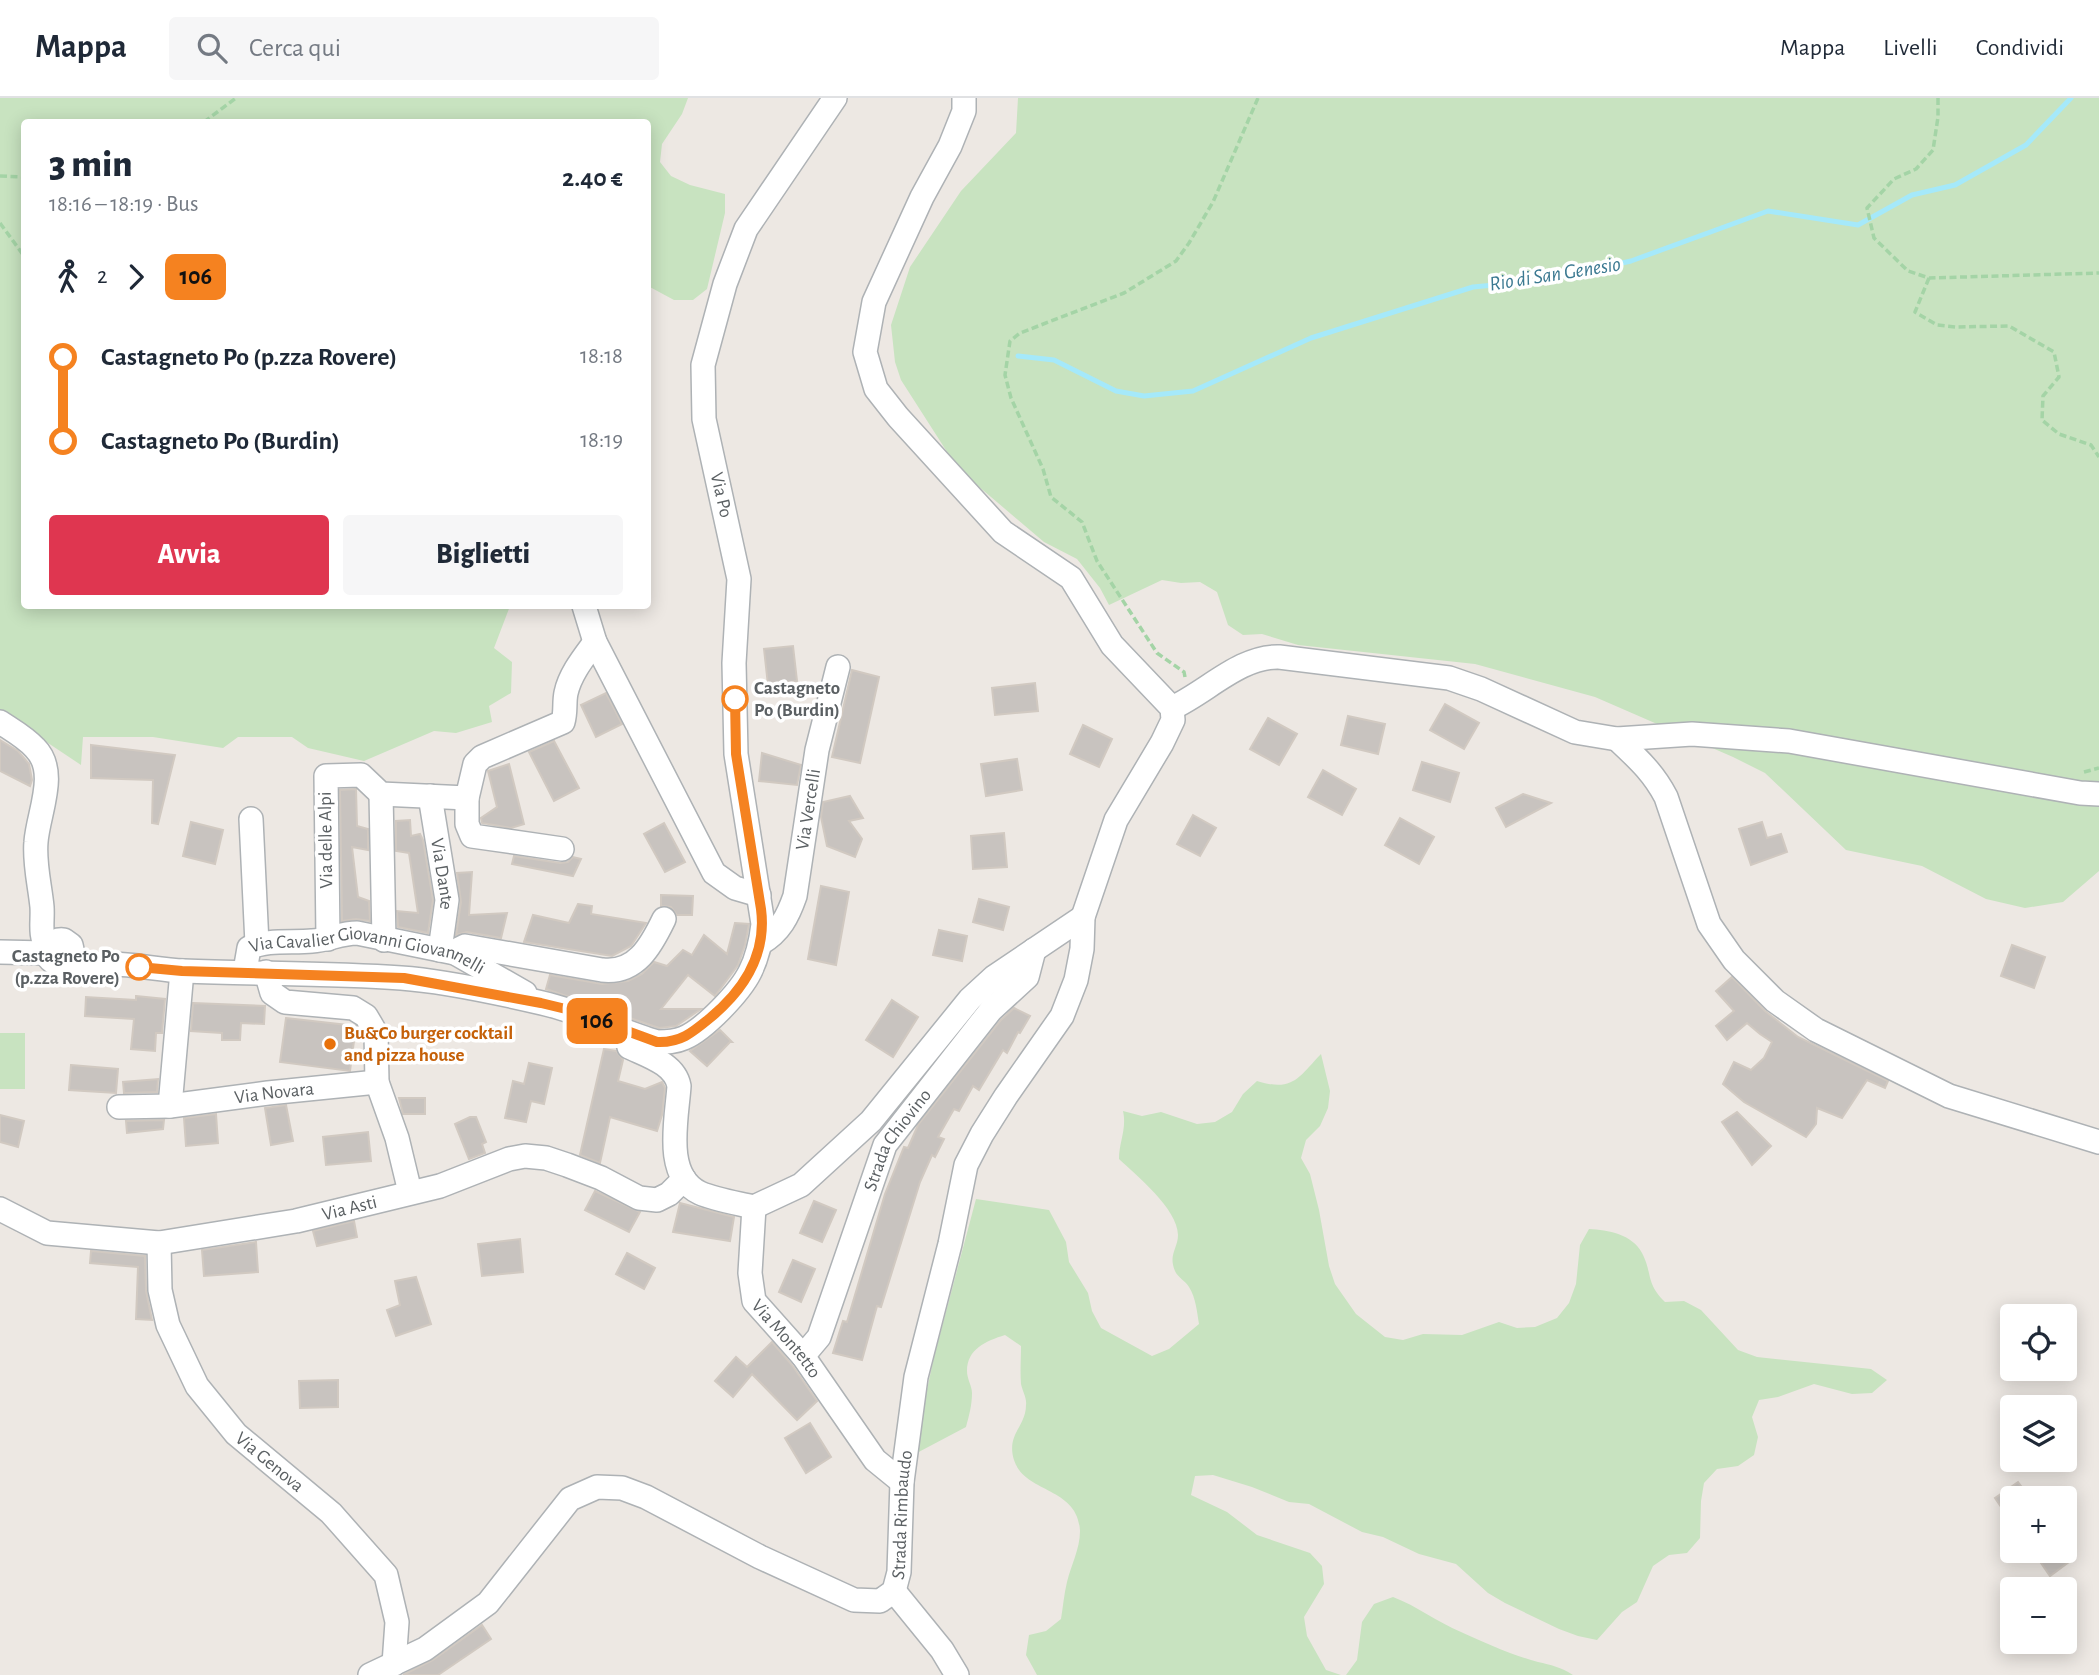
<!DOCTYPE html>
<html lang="it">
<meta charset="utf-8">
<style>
:root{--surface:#fff;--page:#f6f6f7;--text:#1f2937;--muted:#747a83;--line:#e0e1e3;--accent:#df3650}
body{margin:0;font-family:"Alegreya Sans",sans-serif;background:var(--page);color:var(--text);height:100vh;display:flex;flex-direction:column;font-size:26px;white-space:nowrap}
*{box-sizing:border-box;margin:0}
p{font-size:23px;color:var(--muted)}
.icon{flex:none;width:38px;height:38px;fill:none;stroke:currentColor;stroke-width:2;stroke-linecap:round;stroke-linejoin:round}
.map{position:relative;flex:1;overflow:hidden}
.drawer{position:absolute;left:21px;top:21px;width:630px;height:490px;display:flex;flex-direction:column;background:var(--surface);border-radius:7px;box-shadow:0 4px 18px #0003}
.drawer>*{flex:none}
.badge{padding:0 14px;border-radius:10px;font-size:24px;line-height:46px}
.fabs{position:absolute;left:2000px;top:1206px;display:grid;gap:14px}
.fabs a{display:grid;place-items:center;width:77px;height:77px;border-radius:7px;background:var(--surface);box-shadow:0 4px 18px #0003;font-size:35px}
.map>.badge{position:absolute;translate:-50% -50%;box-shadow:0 0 0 4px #fff}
.legs{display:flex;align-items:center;gap:10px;height:77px;padding:0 28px;font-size:23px}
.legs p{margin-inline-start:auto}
.headline{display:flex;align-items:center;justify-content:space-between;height:119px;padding:0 28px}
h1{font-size:38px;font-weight:800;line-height:52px}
.button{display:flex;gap:14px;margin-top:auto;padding:14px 28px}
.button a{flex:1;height:80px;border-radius:7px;background:var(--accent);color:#fff;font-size:28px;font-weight:800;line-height:80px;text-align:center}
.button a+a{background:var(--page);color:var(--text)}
ul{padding:0 28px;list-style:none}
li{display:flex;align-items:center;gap:24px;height:84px;font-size:26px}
li i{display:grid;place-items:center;width:10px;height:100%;margin:0 9px;background:currentColor}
li i::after{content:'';width:18px;height:18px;margin:-9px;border:5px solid;border-radius:50%;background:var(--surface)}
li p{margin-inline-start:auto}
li:first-child i{background:linear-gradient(#0000 50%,currentColor 0)}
li:last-child i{background:linear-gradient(currentColor 50%,#0000 0)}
header{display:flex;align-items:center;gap:42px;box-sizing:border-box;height:98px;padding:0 35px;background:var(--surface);border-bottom:2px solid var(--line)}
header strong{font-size:33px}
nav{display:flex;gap:38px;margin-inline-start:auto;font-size:24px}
.search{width:490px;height:63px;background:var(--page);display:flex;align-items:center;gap:18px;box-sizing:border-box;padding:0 24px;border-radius:7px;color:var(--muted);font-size:26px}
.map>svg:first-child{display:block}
</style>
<header>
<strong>Mappa</strong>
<div class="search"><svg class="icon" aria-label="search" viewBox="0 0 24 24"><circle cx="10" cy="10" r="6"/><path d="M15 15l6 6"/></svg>Cerca qui</div>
<nav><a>Mappa</a><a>Livelli</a><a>Condividi</a></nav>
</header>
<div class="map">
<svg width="2099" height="1577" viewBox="0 0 2099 1577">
<rect width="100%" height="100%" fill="#ede8e3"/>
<g fill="#c8e3c0">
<polygon points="0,0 688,0 682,16 662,46 660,64 671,78 690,87 725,96 725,115 707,191 693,202 674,202 648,188 648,24 24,24 24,508 510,508 494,550 512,564 511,595 489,608 492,624 456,635 434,633 364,663 308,650 292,639 238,639 223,650 153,639 83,639 81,667 0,613"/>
<polygon points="1018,0 2099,0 2099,773 2063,804 2025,810 1986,801 1922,768 1846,752 1765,675 1733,659 1595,599 1475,566 1298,547 1262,536 1243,537 1228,527 1217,494 1200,484 1181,485 1162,482 1109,507 1100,490 1077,461 1044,444 958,371 901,282 895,264 891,227 910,169 961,93 1016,35"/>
<rect x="0" y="935" width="25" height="56"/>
<path d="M1321,956L1330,993L1328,1010L1320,1028L1306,1042L1301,1060L1310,1076L1319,1112L1329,1168L1335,1186L1356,1216L1385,1239L1403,1242L1423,1236L1462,1237L1499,1224L1517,1230L1535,1229L1557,1220L1569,1205L1576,1186L1580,1147L1589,1131C1608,1132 1632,1136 1642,1155C1653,1176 1645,1184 1665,1204L1684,1203L1701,1212L1738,1252L1757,1259L1871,1271L1887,1282L1872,1295L1852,1296L1814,1286L1778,1299L1759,1302L1752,1319L1758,1339L1754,1357L1738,1368L1717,1371L1704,1385L1701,1403L1700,1440L1687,1455L1669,1457L1653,1468L1637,1504L1622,1514L1597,1542L1578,1538L1559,1531L1505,1505L1488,1495L1456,1466L1419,1456L1383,1439L1362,1434L1309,1406L1289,1404L1252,1389L1213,1377L1195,1378L1191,1397L1227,1414L1257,1437L1310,1455L1322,1468L1324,1486L1304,1519L1307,1538L1326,1572L1341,1577H1037L1026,1557L1029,1537L1046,1533L1061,1521C1063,1509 1064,1496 1067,1484C1071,1467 1080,1451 1080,1433C1078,1388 1025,1396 1014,1362C1006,1336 1026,1329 1026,1307C1027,1300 1022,1292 1021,1286C1020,1273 1021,1261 1021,1248L1005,1237C986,1243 967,1251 967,1273C967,1281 972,1288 972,1295C972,1307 969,1318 966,1329L913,1357L934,1259L976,1101L1049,1112L1066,1144L1069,1164L1088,1195L1092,1213L1101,1230L1152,1258L1169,1251L1199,1226C1197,1214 1196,1200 1189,1189C1186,1183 1178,1180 1175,1173C1168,1157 1178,1150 1178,1137C1178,1111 1136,1077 1119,1061C1119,1044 1127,1031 1123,1013L1142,1018L1161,1014L1197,1026L1215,1024L1232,1014L1243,996L1257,983C1293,994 1298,980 1321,956Z"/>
<path d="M1393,1499C1417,1508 1437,1524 1461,1534C1485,1545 1512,1557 1538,1564C1551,1567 1561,1569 1573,1577H1346L1357,1562L1362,1524L1374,1506Z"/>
</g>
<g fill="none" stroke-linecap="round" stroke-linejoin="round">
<polyline stroke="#a5e9fa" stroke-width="5" points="1018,258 1054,262 1116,293 1144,298 1193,293 1311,240 1473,189 1546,182 1631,163 1768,113 1858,127 1912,97 1955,87 2026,47 2071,0"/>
</g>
<g fill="#c8c3bf" stroke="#d1c9c1" stroke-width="2">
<polygon points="793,548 797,583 768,587 764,551"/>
<polygon points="852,572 879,579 860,665 832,659"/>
<polygon points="1035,585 1038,613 995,617 992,590"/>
<polygon points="606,595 622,626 596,639 581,607"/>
<polygon points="1445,606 1479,625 1464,651 1430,632"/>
<polygon points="1348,618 1385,626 1378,656 1341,647"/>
<polygon points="1268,620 1297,636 1279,667 1250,651"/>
<polygon points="1083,627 1112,641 1099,669 1070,656"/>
<polygon points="0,642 18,653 29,666 32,682 30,688 0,673"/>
<polygon points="554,643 579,690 554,703 529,654"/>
<polygon points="91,647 175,657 158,726 152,725 153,682 91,680"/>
<polygon points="762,655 801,667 797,687 759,683"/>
<polygon points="1017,661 1022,692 986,698 981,666"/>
<polygon points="1422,664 1459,675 1450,704 1413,692"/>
<polygon points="509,666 524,726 511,730 482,725 481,720 497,709 488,673"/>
<polygon points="1323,672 1356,691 1342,717 1308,699"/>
<polygon points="356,691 357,728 368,731 368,752 352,749 358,799 369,803 370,823 356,821 342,823 340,692"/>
<polygon points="1523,696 1551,705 1506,729 1496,710"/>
<polygon points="850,698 863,720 849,723 862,741 855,759 827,748 821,719 823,704"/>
<polygon points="1193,717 1216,730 1200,758 1177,746"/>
<polygon points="1400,720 1434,739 1419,766 1385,747"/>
<polygon points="410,722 411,738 420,736 423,742 433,802 428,835 398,829 397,813 418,815 409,755 396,753 396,723"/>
<polygon points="191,724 223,732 215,766 183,758"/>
<polygon points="1762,724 1767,740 1781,736 1787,754 1751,767 1739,731"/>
<polygon points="664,725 685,764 665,774 644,736"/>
<polygon points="1004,735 1007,769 973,771 971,738"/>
<polygon points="514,758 560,765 568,764 573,759 581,761 573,778 512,766"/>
<polygon points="472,774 469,817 507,815 501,840 467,834 456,837 461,804 457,775"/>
<polygon points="821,788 849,794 836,867 808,861"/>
<polygon points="661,797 693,798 692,817 677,817 671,809 661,808"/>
<polygon points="979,801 1009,809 1003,832 973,824"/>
<polygon points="578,806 592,808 591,816 646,825 631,848 612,858 524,844 533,817 569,825"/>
<polygon points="735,825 749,826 745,847 738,867 715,898 688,877 661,911 701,911 676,928 659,930 546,891 550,877 602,886 628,883 642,876 654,864 667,868 683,852 692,857 704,837 727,856"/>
<polygon points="939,832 967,838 962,863 933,857"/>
<polygon points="2012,847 2045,859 2034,890 2001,878"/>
<polygon points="1732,879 1765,913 1798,939 1888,983 1885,990 1867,982 1842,1020 1817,1010 1816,1026 1806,1039 1744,1004 1723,986 1734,964 1751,972 1764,960 1772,944 1760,936 1747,925 1727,942 1716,928 1734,913 1716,893"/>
<polygon points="136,898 165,901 162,935 156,935 155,953 131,951 134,921 85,918 86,899 136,902"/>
<polygon points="892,902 918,919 893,959 866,942"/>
<polygon points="193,905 265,908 264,926 241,925 240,942 222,942 222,935 191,933"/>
<polygon points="1014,910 1030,918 1020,935 1018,934 1007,955 1003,952 979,992 973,988 959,1013 954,1011 938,1039 944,1041 935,1059 932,1057 920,1084 881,1209 877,1208 862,1262 833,1255 843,1223 847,1224 885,1096 904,1049 908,1050 918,1027 1001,922"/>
<polygon points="286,920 356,928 350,973 280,964"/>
<polygon points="720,932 732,944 730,944 707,968 690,953"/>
<polygon points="604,951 616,953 623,962 618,983 645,991 662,984 665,990 662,1017 657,1033 610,1019 600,1065 580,1057"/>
<polygon points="529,965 552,970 544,1006 531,1003 526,1024 505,1020 513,983 524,986"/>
<polygon points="71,967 118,971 116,995 69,992"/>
<polygon points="158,981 157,994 124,995 123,984"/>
<polygon points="399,1000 425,1000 425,1016 403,1016"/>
<polygon points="286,1007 293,1043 271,1047 265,1010"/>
<polygon points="1737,1014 1771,1048 1752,1067 1722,1024"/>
<polygon points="216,1016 218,1045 186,1048 184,1020"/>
<polygon points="0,1017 24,1023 18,1049 0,1044"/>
<polygon points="470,1019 476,1019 486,1044 482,1046 485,1055 469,1061 455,1026"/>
<polygon points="164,1022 163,1031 127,1035 126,1023"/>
<polygon points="368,1034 371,1063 326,1067 323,1039"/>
<polygon points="595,1093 640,1114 629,1134 585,1112"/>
<polygon points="814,1103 836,1112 822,1144 800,1135"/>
<polygon points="680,1105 734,1119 730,1143 673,1134"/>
<polygon points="354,1123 357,1139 317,1148 313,1133"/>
<polygon points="520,1141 523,1174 482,1178 478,1146"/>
<polygon points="256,1144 258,1174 204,1178 202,1152"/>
<polygon points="91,1153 145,1158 146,1193 152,1222 136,1221 138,1169 90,1165"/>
<polygon points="627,1155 655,1170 644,1191 616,1176"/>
<polygon points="793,1162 815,1171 801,1204 779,1194"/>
<polygon points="416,1179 431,1226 396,1238 387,1212 400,1207 395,1183"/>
<polygon points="772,1244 792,1267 817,1303 797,1322 752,1276 733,1299 715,1283 736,1259 747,1269"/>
<polygon points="338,1282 338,1309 300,1310 299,1283"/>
<polygon points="810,1325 831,1359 806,1375 785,1340"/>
<polygon points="2018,1384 2030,1400 2012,1400 2012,1425 1995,1400"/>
<polygon points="2032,1452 2067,1452 2073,1461 2050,1478"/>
<polygon points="482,1527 491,1541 438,1577 403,1577 433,1562"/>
</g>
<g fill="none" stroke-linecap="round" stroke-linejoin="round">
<g stroke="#aeb2b5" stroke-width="26">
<g id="minor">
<polyline points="584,508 595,544 714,775 735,790 759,797"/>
<path d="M1172,610C1207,594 1240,558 1279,559L1449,580L1481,591L1575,634L1617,641L1692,636L1789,643L2080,695L2099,696"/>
<path d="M0,624C12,632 25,639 35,650C59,674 38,715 36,744C34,765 40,788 42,809C43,824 39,836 47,850"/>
<path d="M1617,641C1637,660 1653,674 1666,699L1709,826L1734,862L1775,903L1816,932L1949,998L2099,1044"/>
<polyline points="381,696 384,842"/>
<path id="s1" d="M430,698L447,802L440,852"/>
<polyline points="467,700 467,726 472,738 562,751"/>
<polyline points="251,721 257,846"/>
<path d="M328,841L326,678L361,677L381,696L467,700L475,666L482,659L563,624C566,614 564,604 566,595C570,576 584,559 595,544"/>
<path id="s2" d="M761,845C780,834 788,818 795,798L817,652L838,569"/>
<polyline points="0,854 47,855"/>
<path d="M455,855L459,851L465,848L602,872C636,876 651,848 664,821"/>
<path d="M65,865L73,856L71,847L64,842C51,840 39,854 53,864C63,871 97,866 110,866C135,866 159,872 184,873C256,876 329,875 401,880C444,883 499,895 542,905C581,914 618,932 657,944C667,944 675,944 684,940C705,931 740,894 750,874C758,858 761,843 763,826L736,656L734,565L739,481L704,321L703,267L725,186L746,131L835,0"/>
<path id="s3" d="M245,873L249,850C267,841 292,845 312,843C328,842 341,835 357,835L455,855L525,895"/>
<polyline points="266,874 272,895 285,904 353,910 366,918 376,935 377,984 397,1040 410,1094"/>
<path d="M632,937L628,945L629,949C648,958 675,966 679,988C677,1020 663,1078 700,1095C716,1102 737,1105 754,1109"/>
<polyline points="170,1008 182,873"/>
<path id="s4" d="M119,1009L170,1008L268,995L377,984"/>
<polyline points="754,1109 801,1087 871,1023 970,901 994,879 1083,819"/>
<path id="s5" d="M754,1109L750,1175L754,1203L803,1258L875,1362L902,1384"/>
<path id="s6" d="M0,1111L47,1135L159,1145L296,1123L440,1088L509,1061L525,1058L546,1060L567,1067L601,1080L639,1100L657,1102L669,1096L684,1081"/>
<path id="s7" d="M159,1145L160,1192L168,1227L197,1288L236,1336L331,1415L386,1477L397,1524L394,1566"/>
<path id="s8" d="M803,1258L819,1239L885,1047L991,912L1027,879L1034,852"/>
<polyline points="894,1493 942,1552 957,1577"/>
<path id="s9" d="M370,1577L425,1551L488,1505L570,1401L597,1389L622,1390L646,1399L760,1459L854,1502L880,1503L894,1493L899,1474L902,1384L916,1279L950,1146L966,1067L982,1036L1006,998L1062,918L1076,882L1082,851L1083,819L1116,722L1162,645L1173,622L1172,610L1112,547L1071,480L1003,434L898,319L876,291L865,254L874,204L922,99L950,48L964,13V0"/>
</g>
</g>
<g stroke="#a4d4a6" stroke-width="3.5" stroke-dasharray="7 3.5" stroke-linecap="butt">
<polyline points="1938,0 1938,19 1933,52 1916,71 1894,81 1867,110 1874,140 1908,173 1929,180 2099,175"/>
<polyline points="204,24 236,0"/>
<polyline points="0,78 24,79"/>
<polyline points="0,125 24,158"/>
<polyline points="1929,180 1915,214 1937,227 1956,229 2009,228 2054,254 2059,279 2043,298 2042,322 2059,336 2091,347 2099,359"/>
<polyline points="1185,579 1184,574 1157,555 1097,463 1082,424 1051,399 1043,371 1011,300 1005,277 1010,243 1020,235 1124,195 1176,163 1189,145 1213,104 1258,0"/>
<polyline points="2084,674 2099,670"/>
</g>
<use href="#minor" stroke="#fff" stroke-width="23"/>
</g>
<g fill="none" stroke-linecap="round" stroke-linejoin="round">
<g stroke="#fff" stroke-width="16">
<path id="line-1" d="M139,869L182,873L404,880L541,905L570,912L657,944C680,945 692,935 710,920C744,892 767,857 761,811L736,656L735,601"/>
</g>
<use href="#line-1" stroke="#f58220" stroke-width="10"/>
</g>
<g fill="#fff" stroke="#f58220" stroke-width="3.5">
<circle cx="735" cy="601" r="12"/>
<circle cx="139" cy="869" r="12"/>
</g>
<circle fill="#e8710a" stroke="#fff" stroke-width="2.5" cx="330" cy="946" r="7"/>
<g text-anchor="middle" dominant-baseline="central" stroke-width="7" stroke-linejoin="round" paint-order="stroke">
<g font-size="19" fill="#5b6063" stroke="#fff">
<text transform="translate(721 397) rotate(77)">Via Po</text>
<text stroke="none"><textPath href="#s2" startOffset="147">Via Vercelli</textPath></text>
<text transform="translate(326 742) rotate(-91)">Via delle Alpi</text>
<text stroke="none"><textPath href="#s1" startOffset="79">Via Dante</textPath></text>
<text stroke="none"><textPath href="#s3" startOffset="145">Via Cavalier Giovanni Giovannelli</textPath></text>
<text stroke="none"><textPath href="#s4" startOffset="156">Via Novara</textPath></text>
<text stroke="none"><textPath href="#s8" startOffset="238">Strada Chiovino</textPath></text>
<text stroke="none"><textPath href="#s6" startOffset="359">Via Asti</textPath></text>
<text stroke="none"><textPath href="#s5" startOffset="144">Via Montetto</textPath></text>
<text stroke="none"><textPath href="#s7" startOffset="256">Via Genova</textPath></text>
<text stroke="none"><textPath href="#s9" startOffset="704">Strada Rimbaudo</textPath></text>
</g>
<g font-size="19" font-weight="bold" fill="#5b6063" stroke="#fff" text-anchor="start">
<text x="754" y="590">Castagneto<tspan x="754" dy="22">Po (Burdin)</tspan></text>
<text x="120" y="858" text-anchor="end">Castagneto Po<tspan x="120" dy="22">(p.zza Rovere)</tspan></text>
</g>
<g font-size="19" font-weight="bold" fill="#c56008" stroke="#fff" text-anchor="start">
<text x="344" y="935">Bu&amp;Co burger cocktail<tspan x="344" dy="22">and pizza house</tspan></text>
</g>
<g font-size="21" font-style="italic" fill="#3b7991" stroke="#fff">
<text transform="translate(1555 176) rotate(-9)">Rio di San Genesio</text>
</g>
</g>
</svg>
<div class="fabs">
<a><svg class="icon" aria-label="locate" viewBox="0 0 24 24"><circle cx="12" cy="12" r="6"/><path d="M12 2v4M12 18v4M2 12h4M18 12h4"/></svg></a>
<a><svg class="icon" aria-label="layers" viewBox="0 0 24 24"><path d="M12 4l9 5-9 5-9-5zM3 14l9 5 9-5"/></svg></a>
<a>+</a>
<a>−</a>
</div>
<b class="badge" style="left:597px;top:923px;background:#f58220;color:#111">106</b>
<section class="drawer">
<div class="headline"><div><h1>3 min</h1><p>18:16 – 18:19 · Bus</p></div><b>2.40 €</b></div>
<div class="legs"><svg class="icon" aria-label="walk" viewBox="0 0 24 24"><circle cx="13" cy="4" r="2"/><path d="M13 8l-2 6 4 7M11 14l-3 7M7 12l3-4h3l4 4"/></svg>2<svg class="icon" aria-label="forward" viewBox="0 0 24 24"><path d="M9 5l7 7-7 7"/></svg><b class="badge" style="background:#f58220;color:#111">106</b></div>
<ul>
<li><i style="color:#f58220"></i><b>Castagneto Po (p.zza Rovere)</b><p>18:18</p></li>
<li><i style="color:#f58220"></i><b>Castagneto Po (Burdin)</b><p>18:19</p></li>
</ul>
<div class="button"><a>Avvia</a><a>Biglietti</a></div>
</section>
</div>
